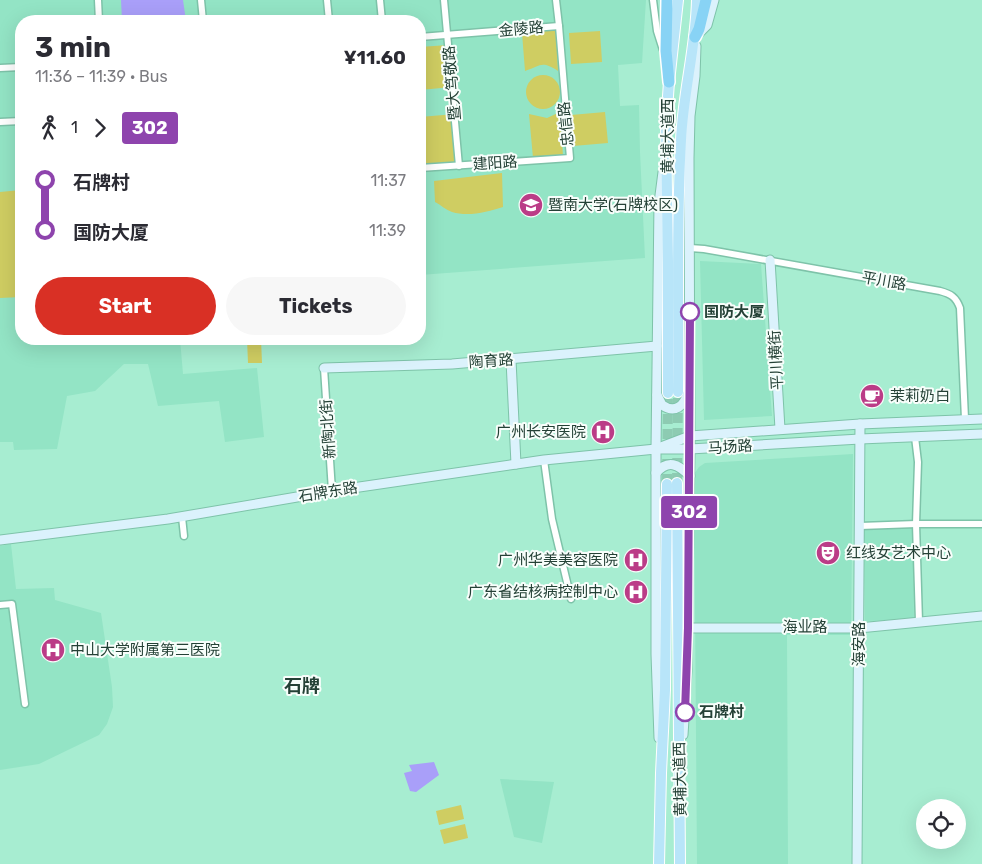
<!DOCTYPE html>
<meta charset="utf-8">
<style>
:root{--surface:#fff;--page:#f7f7f7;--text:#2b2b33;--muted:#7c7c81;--accent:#d93025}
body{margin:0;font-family:Rubik,"Noto Sans SC",sans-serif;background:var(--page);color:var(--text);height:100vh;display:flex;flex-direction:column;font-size:19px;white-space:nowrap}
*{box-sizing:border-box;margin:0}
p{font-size:16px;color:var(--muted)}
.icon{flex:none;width:28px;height:28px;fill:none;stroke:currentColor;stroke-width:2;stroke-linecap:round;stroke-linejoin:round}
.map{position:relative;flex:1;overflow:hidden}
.side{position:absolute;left:15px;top:15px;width:411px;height:330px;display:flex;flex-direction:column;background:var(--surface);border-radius:20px;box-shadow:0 5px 20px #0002}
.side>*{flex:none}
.badge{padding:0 10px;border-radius:4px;font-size:18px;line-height:32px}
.fabs{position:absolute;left:916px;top:799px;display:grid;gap:10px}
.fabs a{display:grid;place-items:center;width:50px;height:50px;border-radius:50%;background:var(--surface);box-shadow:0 5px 20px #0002;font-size:25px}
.map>.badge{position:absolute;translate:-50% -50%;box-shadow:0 0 0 2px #fff}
.legs{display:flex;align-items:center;gap:8px;height:55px;padding:0 20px;font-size:16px}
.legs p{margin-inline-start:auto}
.summary{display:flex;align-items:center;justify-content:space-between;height:85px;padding:0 20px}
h1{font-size:28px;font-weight:700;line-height:38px}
.button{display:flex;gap:10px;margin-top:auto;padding:10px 20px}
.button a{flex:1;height:58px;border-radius:30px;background:var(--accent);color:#fff;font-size:20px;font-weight:700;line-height:58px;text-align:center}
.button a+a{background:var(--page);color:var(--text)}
ul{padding:0 20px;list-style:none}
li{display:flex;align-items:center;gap:18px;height:50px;font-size:19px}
li i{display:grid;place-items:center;width:8px;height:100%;margin:0 6px;background:currentColor}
li i::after{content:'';width:12px;height:12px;margin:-6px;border:4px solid;border-radius:50%;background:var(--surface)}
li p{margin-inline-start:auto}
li:first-child i{background:linear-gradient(#0000 50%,currentColor 0)}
li:last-child i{background:linear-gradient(currentColor 50%,#0000 0)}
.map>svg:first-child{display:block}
</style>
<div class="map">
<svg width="982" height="864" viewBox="0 0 982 864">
<rect width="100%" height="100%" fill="#a7edd1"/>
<g fill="#93e4c5">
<polygon points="0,0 646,0 642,63 618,65 620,106 639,105 640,152 645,258 420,275 420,21 21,21 21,339 180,339 183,374 257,368 264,437 225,442 219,401 158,406 148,364 124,364 95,391 67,396 57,449 14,450 13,442 0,442"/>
<polygon points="700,261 761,264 772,416 704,420"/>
<polygon points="853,454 851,635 787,635 788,864 697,864 694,474 699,467 705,463"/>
<polygon points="913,527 914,620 865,621 864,529"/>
<polygon points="11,544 16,589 54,588 55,600 101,613 112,687 113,707 107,724 99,735 39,764 0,770 0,546"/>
<polygon points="500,779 554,782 542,843 514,837"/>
</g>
<g fill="#cfcd62">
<path d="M556,30L558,71C541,60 541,66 525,71L522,33Z"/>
<polygon points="600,31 602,62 571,64 569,33"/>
<polygon points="448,45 452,87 420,90 420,47"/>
<circle cx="543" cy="92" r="17"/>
<polygon points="560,112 563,156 533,158 529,114 547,118"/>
<polygon points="605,112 608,143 573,146 571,115"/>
<polygon points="455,114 459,166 420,168 420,117"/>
<path d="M502,173L503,207C488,212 468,217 452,212C446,210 441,205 435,202L434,181Z"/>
<polygon points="21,190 21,297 0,298 0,192"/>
<polygon points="247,339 261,339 262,363 248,363"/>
<polygon points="461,805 464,819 439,825 436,811"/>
<polygon points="465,824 468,838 444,844 440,830"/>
</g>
<g fill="#a99ff9">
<polygon points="121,0 183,0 186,21 122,21"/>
<polygon points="434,762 439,775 416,792 410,791 404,773 412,771 409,765"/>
</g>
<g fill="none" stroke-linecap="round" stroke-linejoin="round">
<g stroke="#8dcbb2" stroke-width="10" stroke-dasharray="10 5" stroke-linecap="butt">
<polyline points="677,483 678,392"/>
<polyline points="667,484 668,393"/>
</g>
<g stroke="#7ec3a9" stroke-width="9">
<g id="street">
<polyline points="98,0 99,21"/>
<polyline points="201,0 203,21"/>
<polyline points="327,0 329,21"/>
<polyline points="380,0 382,21"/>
<polyline points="444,0 459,166"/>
<polyline points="556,0 559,26"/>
<polyline points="653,0 657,31 663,50"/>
<polyline points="420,37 559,26 570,158 420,168"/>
<polyline points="0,68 21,67"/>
<polyline points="0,122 21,121"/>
<path d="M690,248L704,249L940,291C951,294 956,297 960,308L965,419"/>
<polyline points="324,368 332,491"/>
<polyline points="915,437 918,462 916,524 919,622"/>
<polyline points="544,460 552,519 571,599"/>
<polyline points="182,517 184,536"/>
<polyline points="860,526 916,524 982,524"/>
<polyline points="0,605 12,604 25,704"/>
</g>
</g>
<g stroke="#7ec3a9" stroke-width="11">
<g id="secondary">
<polyline points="697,35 707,25 714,0"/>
<polyline points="770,260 780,429"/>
<polyline points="511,360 516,464"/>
<polyline points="324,368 452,364 657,346"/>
<path d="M657,395L662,405C675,414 684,406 688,393"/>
<polyline points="661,447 690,436 860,424 982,419"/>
<path d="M656,473C668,459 678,464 690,476"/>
<polyline points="0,540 168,519 332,491 544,460 656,449 690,449 860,439 982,434"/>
<polyline points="688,628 859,628 982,616"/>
<polyline points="683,735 687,671 690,449 689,158 690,116 695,76 696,46"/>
<polyline points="659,738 656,654 656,449 659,203 663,172"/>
<polyline points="857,864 860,424"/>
</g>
</g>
<g stroke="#fff" stroke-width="12">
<g id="primary">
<path d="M678,392C679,308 676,224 681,140C683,93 696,47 697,0"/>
<polyline points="668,393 668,262 666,124 669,82 678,0"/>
<path d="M677,483C677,610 680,737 680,864"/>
<polyline points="659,864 661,773 665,690 667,484"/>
</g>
</g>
<g stroke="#fff" stroke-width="14">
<g id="highway">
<polyline points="667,0 666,51 669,82"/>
<polyline points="695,37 699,29 706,0"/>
</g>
</g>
<use href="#street" stroke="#fff" stroke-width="6"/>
<use href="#secondary" stroke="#dbf2fc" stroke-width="9"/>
<use href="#primary" stroke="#b8e5f9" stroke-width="10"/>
<use href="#highway" stroke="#88d3f5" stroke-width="11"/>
</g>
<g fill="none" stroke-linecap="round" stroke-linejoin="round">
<g stroke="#fff" stroke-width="11">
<polyline id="line-1" points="685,712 688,628 690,312"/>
</g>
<use href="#line-1" stroke="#8e44ad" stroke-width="8"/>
</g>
<defs>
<g id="university-disc" transform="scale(1.25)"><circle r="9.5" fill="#bb3c87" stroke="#f8fefb"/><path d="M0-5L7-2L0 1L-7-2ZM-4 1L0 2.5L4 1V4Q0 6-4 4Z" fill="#fff"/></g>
<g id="cafe-disc" transform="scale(1.25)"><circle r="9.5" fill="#bb3c87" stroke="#f8fefb"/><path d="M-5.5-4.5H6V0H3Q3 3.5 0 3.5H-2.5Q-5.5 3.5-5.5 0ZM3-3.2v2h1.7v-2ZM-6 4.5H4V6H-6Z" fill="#fff"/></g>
<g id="hospital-disc" transform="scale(1.25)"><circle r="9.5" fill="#bb3c87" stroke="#f8fefb"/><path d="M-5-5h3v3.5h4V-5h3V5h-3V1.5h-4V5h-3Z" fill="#fff"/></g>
<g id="theatre-disc" transform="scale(1.25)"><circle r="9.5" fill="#bb3c87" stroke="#f8fefb"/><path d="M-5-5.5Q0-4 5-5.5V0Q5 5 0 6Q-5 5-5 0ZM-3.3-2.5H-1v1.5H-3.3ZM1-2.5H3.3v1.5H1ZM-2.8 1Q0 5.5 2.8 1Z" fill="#fff"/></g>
</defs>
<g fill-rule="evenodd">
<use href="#university-disc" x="531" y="205"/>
<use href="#cafe-disc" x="872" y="396"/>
<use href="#hospital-disc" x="603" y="432"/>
<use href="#theatre-disc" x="828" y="553"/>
<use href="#hospital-disc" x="636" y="560"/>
<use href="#hospital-disc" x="636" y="592"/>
<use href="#hospital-disc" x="53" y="650"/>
</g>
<g fill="#fff" stroke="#8e44ad" stroke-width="2.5">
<circle cx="690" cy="312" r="9"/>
<circle cx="685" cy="712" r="9"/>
</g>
<g text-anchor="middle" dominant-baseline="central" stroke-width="4" stroke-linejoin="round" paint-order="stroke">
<g font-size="15" fill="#244136" stroke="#f8fefb">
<text transform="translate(521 29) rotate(-5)">金陵路</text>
<text transform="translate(452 83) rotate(-95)">暨大笃敬路</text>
<text transform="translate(566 124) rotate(-96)">忠信路</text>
<text transform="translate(668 136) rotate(-90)">黄埔大道西</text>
<text transform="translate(495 163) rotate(-4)">建阳路</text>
<text transform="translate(884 281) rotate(10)">平川路</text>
<text transform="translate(776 360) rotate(-93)">平川横街</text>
<text transform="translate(491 361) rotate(-4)">陶育路</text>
<text transform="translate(328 429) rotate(-94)">新陶北街</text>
<text transform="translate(730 447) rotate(-4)">马场路</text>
<text transform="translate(328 492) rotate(-9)">石牌东路</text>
<text x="805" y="627">海业路</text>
<text transform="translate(859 644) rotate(-90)">海安路</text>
<text transform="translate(680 779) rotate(-91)">黄埔大道西</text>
</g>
<g font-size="15" fill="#244136" stroke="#f8fefb" text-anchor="start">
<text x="548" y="205">暨南大学(石牌校区)</text>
<text x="890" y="396">茉莉奶白</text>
<text x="586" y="432" text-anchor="end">广州长安医院</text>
<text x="846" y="553">红线女艺术中心</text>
<text x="618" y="560" text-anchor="end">广州华美美容医院</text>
<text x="618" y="592" text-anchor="end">广东省结核病控制中心</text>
<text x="70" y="650">中山大学附属第三医院</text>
</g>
<g font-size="15" font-weight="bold" fill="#244136" stroke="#f8fefb" text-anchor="start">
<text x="704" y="312">国防大厦</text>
<text x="699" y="712">石牌村</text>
</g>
<g font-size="18" font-weight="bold" fill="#244136" stroke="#f8fefb">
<text x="302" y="686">石牌</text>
</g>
</g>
</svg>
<div class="fabs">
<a><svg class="icon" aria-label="locate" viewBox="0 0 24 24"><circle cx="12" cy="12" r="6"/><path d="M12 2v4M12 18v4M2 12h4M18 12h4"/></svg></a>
</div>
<b class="badge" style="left:689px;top:512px;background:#8e44ad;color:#fff">302</b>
<section class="side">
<div class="summary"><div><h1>3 min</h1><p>11:36 – 11:39 · Bus</p></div><b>¥11.60</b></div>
<div class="legs"><svg class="icon" aria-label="walk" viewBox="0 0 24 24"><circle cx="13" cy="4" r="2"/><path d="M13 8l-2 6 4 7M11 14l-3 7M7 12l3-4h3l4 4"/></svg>1<svg class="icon" aria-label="forward" viewBox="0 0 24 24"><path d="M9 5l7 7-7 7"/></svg><b class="badge" style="background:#8e44ad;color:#fff">302</b></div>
<ul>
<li><i style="color:#8e44ad"></i><b>石牌村</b><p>11:37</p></li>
<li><i style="color:#8e44ad"></i><b>国防大厦</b><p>11:39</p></li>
</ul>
<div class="button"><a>Start</a><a>Tickets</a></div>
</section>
</div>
